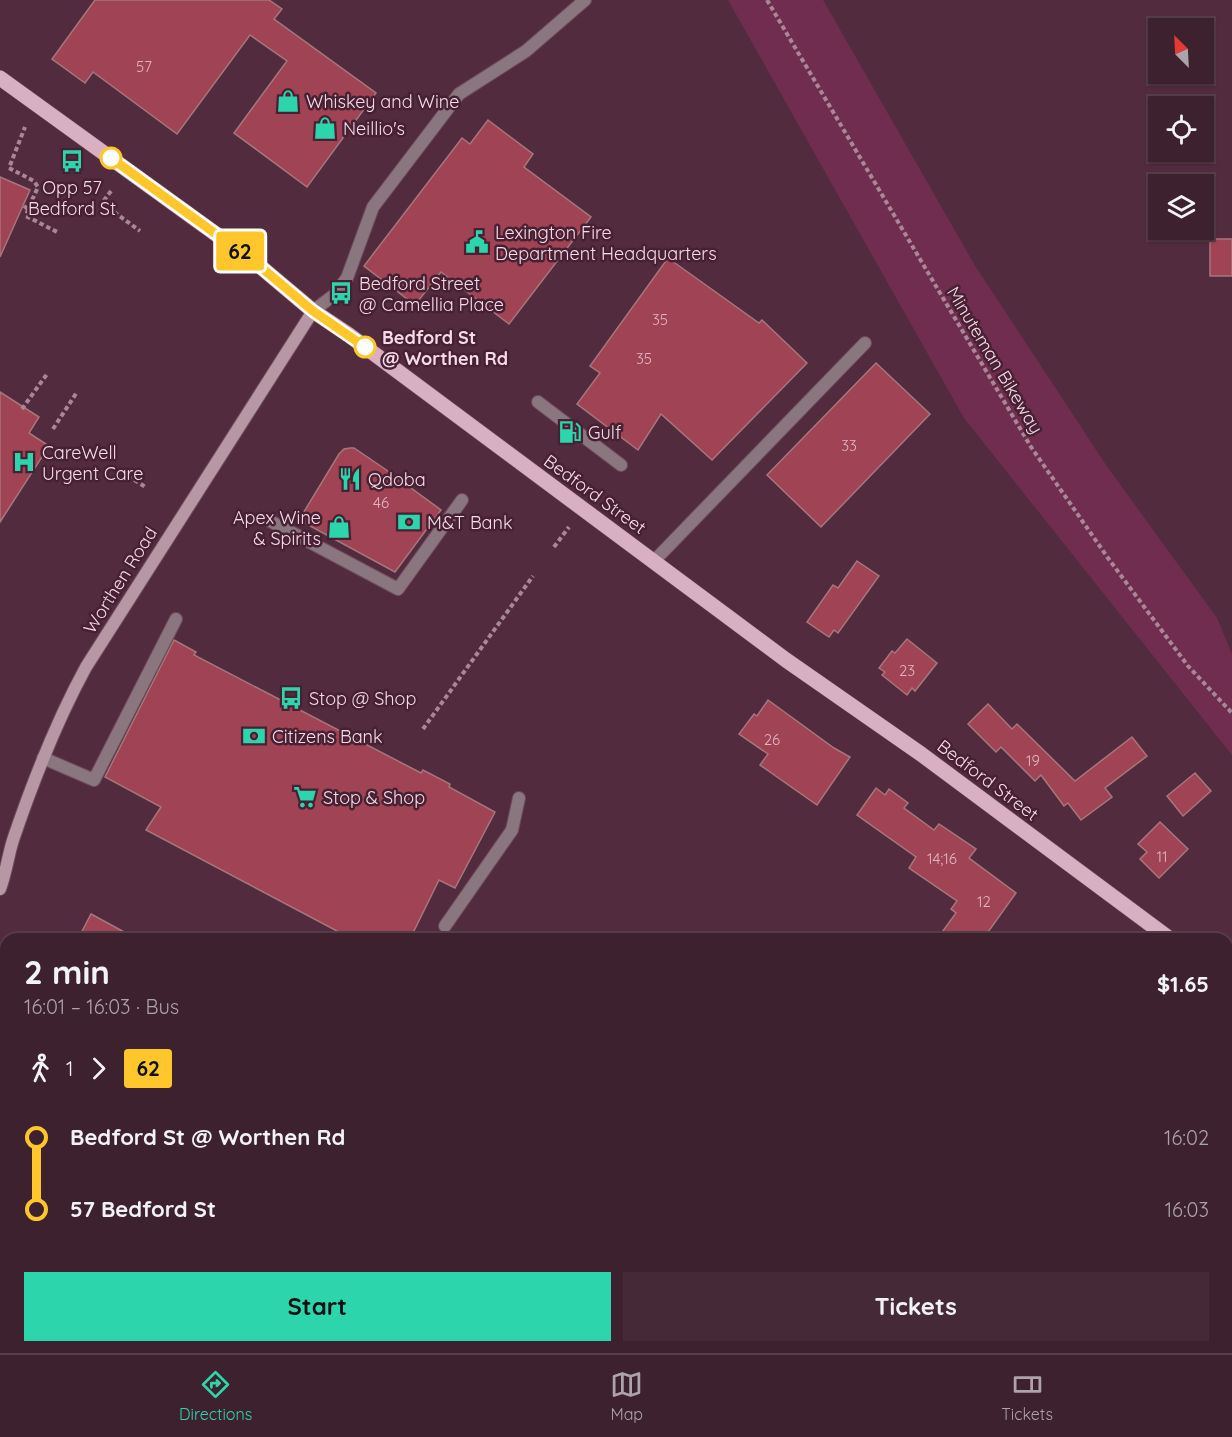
<!DOCTYPE html>
<meta charset="utf-8">
<style>
:root{--surface:#3e212e;--page:#452936;--text:#f1f3f6;--muted:#ada3aa;--line:#573e4a;--accent:#2cd5ab}
body{margin:0;font-family:Quicksand,sans-serif;background:var(--page);color:var(--text);height:100vh;display:flex;flex-direction:column;font-size:22px;white-space:nowrap}
*{box-sizing:border-box;margin:0}
p{font-size:20px;color:var(--muted)}
.icon{flex:none;width:33px;height:33px;fill:none;stroke:currentColor;stroke-width:2;stroke-linecap:round;stroke-linejoin:round}
.map{position:relative;flex:1;overflow:hidden}
.side{position:absolute;left:0px;top:933px;width:1233px;height:420px;display:flex;flex-direction:column;background:var(--surface);border-radius:18px 18px 0 0;box-shadow:0 2px 4px #0004,0 0 0 2px var(--line)}
.side>*{flex:none}
.badge{padding:0 12px;border-radius:4px;font-size:21px;line-height:39px}
.needle{width:39px;rotate:336deg}
.fabs{position:absolute;left:1148px;top:18px;display:grid;gap:12px}
.fabs a{display:grid;place-items:center;width:66px;height:66px;border-radius:0px;background:var(--surface);box-shadow:0 2px 4px #0004,0 0 0 2px var(--line);font-size:30px}
.map>.badge{position:absolute;translate:-50% -50%;box-shadow:0 0 0 3px #fff}
.legs{display:flex;align-items:center;gap:9px;height:66px;padding:0 24px;font-size:20px}
.legs p{margin-inline-start:auto}
.summary{display:flex;align-items:center;justify-content:space-between;height:102px;padding:0 24px}
h1{font-size:33px;font-weight:700;line-height:45px}
.action{display:flex;gap:12px;margin-top:auto;padding:12px 24px}
.action a{flex:1;height:69px;border-radius:0px;background:var(--accent);color:#111;font-size:24px;font-weight:700;line-height:69px;text-align:center}
.action a+a{background:var(--page);color:var(--text)}
ul{padding:0 24px;list-style:none}
li{display:flex;align-items:center;gap:21px;height:72px;font-size:22px}
li i{display:grid;place-items:center;width:9px;height:100%;margin:0 8px;background:currentColor}
li i::after{content:'';width:15px;height:15px;margin:-8px;border:4px solid;border-radius:50%;background:var(--surface)}
li p{margin-inline-start:auto}
li:first-child i{background:linear-gradient(#0000 50%,currentColor 0)}
li:last-child i{background:linear-gradient(currentColor 50%,#0000 0)}
.tab-bar{display:flex;justify-content:space-around;align-items:center;height:84px;border-top:2px solid var(--line);background:var(--surface);font-size:16px;color:var(--muted)}
.tab-bar a{display:grid;justify-items:center;gap:3px}
.tab-bar .current{color:var(--accent)}
.map>svg:first-child{display:block}
</style>
<div class="map">
<svg width="1232" height="1353" viewBox="0 0 1232 1353">
<rect width="100%" height="100%" fill="#522c3e"/>
<g fill="#712d4f">
<polygon points="728,0 823,0 974,264 1106,465 1217,618 1232,654 1232,755 964,418"/>
<polygon points="1232,1314 1232,1353 1191,1353 1197,1347 1227,1347 1227,1318"/>
<polygon points="441,1347 732,1347 728,1353 437,1353"/>
</g>
<g fill="#a04354" stroke="#a7767c" stroke-width="1.5">
<polygon points="95,0 269,0 282,9 274,19 376,93 307,187 234,133 287,61 250,35 177,134 93,72 85,83 52,59"/>
<polygon points="488,120 533,154 524,167 591,217 509,324 441,272 415,305 364,266 462,138 470,144"/>
<polygon points="0,177 30,190 0,257"/>
<rect x="1210" y="239" width="22" height="37"/>
<polygon points="668,258 759,323 762,320 807,363 712,460 661,414 638,450 577,404 600,373 590,366"/>
<polygon points="876,363 930,414 821,527 767,475"/>
<polygon points="0,392 39,417 29,433 49,446 0,522"/>
<polygon points="350,448 354,448 385,469 441,510 395,572 299,520 339,454 344,449"/>
<polygon points="857,561 879,576 838,633 834,630 829,637 807,622 833,585 838,588"/>
<polygon points="907,639 937,663 915,691 912,688 907,695 882,675 885,672 879,668 892,651 895,653"/>
<polygon points="174,640 196,652 194,655 421,773 423,770 450,784 449,787 495,812 455,888 439,880 410,939 352,939 146,830 161,807 105,777"/>
<polygon points="768,700 834,748 850,757 817,805 760,765 768,754 739,734 754,714 757,716"/>
<polygon points="988,704 1012,729 1017,724 1075,781 1132,737 1147,756 1105,788 1112,797 1081,820 1068,803 1064,806 1041,775 1035,781 1001,747 996,752 968,724"/>
<polygon points="1195,773 1211,791 1183,816 1167,796"/>
<polygon points="876,788 885,795 889,789 908,803 904,808 934,830 939,824 976,849 969,858 1016,893 983,939 937,939 956,913 951,909 957,901 909,868 916,857 857,815"/>
<polygon points="1160,822 1188,849 1159,878 1140,859 1147,852 1138,844"/>
<polygon points="91,914 137,939 78,939"/>
</g>
<g fill="none" stroke-linecap="round" stroke-linejoin="round">
<g stroke="#6f4c5c" stroke-width="14">
<g id="service">
<polyline points="538,402 621,465"/>
<polyline points="270,521 398,589 462,500"/>
<polyline points="654,561 865,343"/>
<polyline points="43,758 94,780 176,619"/>
<polyline points="445,926 512,830 519,798"/>
</g>
</g>
<g stroke="#6f4c5c" stroke-width="14">
<polyline id="minor" points="313,311 334,295 347,278 373,207 459,94 526,51 585,0"/>
</g>
<g stroke="#6f4c5c" stroke-width="14">
<g id="secondary">
<path d="M0,889C6,873 8,856 13,840C33,781 56,722 86,667L313,311"/>
<polyline points="1227,1294 1232,1289"/>
<polyline points="1169,1353 1175,1347"/>
</g>
</g>
<g stroke="#6f4c5c" stroke-width="16">
<g id="primary">
<polyline points="0,78 256,263 313,311 349,335 786,660 921,754 1170,939"/>
<polyline points="1227,984 1232,989"/>
</g>
</g>
<g stroke="#a88896" stroke-width="4" stroke-dasharray="4.5 3" stroke-linecap="butt">
<polyline points="767,0 1031,447 1108,558 1188,666 1232,713"/>
<polyline points="111,191 102,203 140,231"/>
<polyline points="24,206 28,209 38,187 34,181 9,168 25,127"/>
<polyline points="28,209 26,216 59,233"/>
<polyline points="22,409 47,374"/>
<polyline points="53,429 77,392"/>
<polyline points="128,476 147,488"/>
<polyline points="554,547 569,527"/>
<polyline points="423,729 533,576"/>
<polyline points="0,1124 6,1127"/>
</g>
<use href="#service" stroke="#8a767e" stroke-width="12"/>
<use href="#minor" stroke="#8a767e" stroke-width="12"/>
<use href="#secondary" stroke="#b797a4" stroke-width="12"/>
<use href="#primary" stroke="#d9b0c1" stroke-width="15"/>
</g>
<g fill="none" stroke-linecap="round" stroke-linejoin="round">
<g stroke="#fff" stroke-width="14">
<polyline id="line-1" points="111,158 256,263 313,311 365,347"/>
</g>
<use href="#line-1" stroke="#ffc72c" stroke-width="9"/>
</g>
<defs>
<g id="shop-bare" transform="scale(1.8)"><path d="M-5-2.5h2.3a2.7 3.5 0 0 1 5.4 0H5L5.5 6h-11ZM-1.5-2.5h3a1.5 2.3 0 0 0-3 0Z" fill="#2cd5ab" stroke="#472133" stroke-width="2.5" paint-order="stroke"/></g>
<g id="bus-bare" transform="scale(1.8)"><path d="M-5-6H5V4H4V6H2V4H-2V6H-4V4H-5ZM-3.5-4V0h7V-4ZM-3.5 1.2v1.5H-2V1.2ZM2 1.2v1.5H3.5V1.2Z" fill="#2cd5ab" stroke="#472133" stroke-width="2.5" paint-order="stroke"/></g>
<g id="civic-bare" transform="scale(1.8)"><path d="M-.6-6.5H3V-4.5H.6V-3L4-1V1h2V6H-6V1h2V-1L-.6-3ZM-1.2 2.5V6h2.4V2.5Z" fill="#2cd5ab" stroke="#472133" stroke-width="2.5" paint-order="stroke"/></g>
<g id="fuel-bare" transform="scale(1.8)"><path d="M-5.5-6h7V0h2V4h1.3V-2.5L3-4.5l.8-.8L6-3V5H2.5V1h-1V6h-7ZM-4.2-4.7v3.2H.2V-4.7Z" fill="#2cd5ab" stroke="#472133" stroke-width="2.5" paint-order="stroke"/></g>
<g id="hospital-bare" transform="scale(1.8)"><path d="M-5-5h3v3.5h4V-5h3V5h-3V1.5h-4V5h-3Z" fill="#2cd5ab" stroke="#472133" stroke-width="2.5" paint-order="stroke"/></g>
<g id="restaurant-bare" transform="scale(1.8)"><path d="M-5-6h1v4h1v-4h1v4h1v-4h1v5L-1.5 .5V6h-2V.5L-5-1ZM5-6V6H3V1.5H1.5Q1.5-4 5-6Z" fill="#2cd5ab" stroke="#472133" stroke-width="2.5" paint-order="stroke"/></g>
<g id="bank-bare" transform="scale(1.8)"><path d="M-6-4H6V4H-6ZM0-2.3a2.3 2.3 0 1 0 0 4.6a2.3 2.3 0 1 0 0-4.6Z" fill="#2cd5ab" stroke="#472133" stroke-width="2.5" paint-order="stroke"/></g>
<g id="supermarket-bare" transform="scale(1.8)"><path d="M-6-5.5h2.5l.6 2H6L4.5 2H-2.5L-4.4-4H-6ZM-1.5 3.2a1.3 1.3 0 1 0 .1 0ZM3 3.2a1.3 1.3 0 1 0 .1 0Z" fill="#2cd5ab" stroke="#472133" stroke-width="2.5" paint-order="stroke"/></g>
</defs>
<g fill-rule="evenodd">
<use href="#shop-bare" x="288" y="101"/>
<use href="#shop-bare" x="325" y="128"/>
<use href="#bus-bare" x="72" y="161"/>
<use href="#civic-bare" x="477" y="242"/>
<use href="#bus-bare" x="341" y="293"/>
<use href="#fuel-bare" x="570" y="432"/>
<use href="#hospital-bare" x="24" y="462"/>
<use href="#restaurant-bare" x="350" y="479"/>
<use href="#bank-bare" x="409" y="522"/>
<use href="#shop-bare" x="339" y="527"/>
<use href="#bus-bare" x="291" y="698"/>
<use href="#bank-bare" x="254" y="736"/>
<use href="#supermarket-bare" x="305" y="797"/>
</g>
<g fill="#fff" stroke="#ffc72c" stroke-width="3">
<circle cx="111" cy="158" r="10"/>
<circle cx="365" cy="347" r="10"/>
</g>
<g text-anchor="middle" dominant-baseline="central" stroke-width="5" stroke-linejoin="round" paint-order="stroke">
<g font-size="15" fill="#e0b5c2">
<text x="144" y="66">57</text>
<text x="660" y="319">35</text>
<text x="644" y="358">35</text>
<text x="849" y="445">33</text>
<text x="381" y="502">46</text>
<text x="907" y="670">23</text>
<text x="772" y="739">26</text>
<text x="1033" y="760">19</text>
<text x="1162" y="856">11</text>
<text x="942" y="858">14;16</text>
<text x="984" y="901">12</text>
</g>
<g font-size="18" fill="#f5dbe6" stroke="#472133" text-anchor="start">
<text x="306" y="101">Whiskey and Wine</text>
<text x="343" y="128">Neillio's</text>
<text x="72" y="187" text-anchor="middle">Opp 57<tspan x="72" dy="21">Bedford St</tspan></text>
<text x="495" y="232">Lexington Fire<tspan x="495" dy="21">Department Headquarters</tspan></text>
<text x="359" y="283">Bedford Street<tspan x="359" dy="21">@ Camellia Place</tspan></text>
<text x="588" y="432">Gulf</text>
<text x="42" y="452">CareWell<tspan x="42" dy="21">Urgent Care</tspan></text>
<text x="368" y="479">Qdoba</text>
<text x="321" y="517" text-anchor="end">Apex Wine<tspan x="321" dy="21">&amp; Spirits</tspan></text>
<text x="427" y="522">M&amp;T Bank</text>
<text x="309" y="698">Stop @ Shop</text>
<text x="272" y="736">Citizens Bank</text>
<text x="323" y="797">Stop &amp; Shop</text>
</g>
<g font-size="18" font-weight="bold" fill="#f5dbe6" stroke="#472133" text-anchor="start">
<text x="382" y="337">Bedford St<tspan x="382" dy="21">@ Worthen Rd</tspan></text>
</g>
<g font-size="18" fill="#f5dbe6" stroke="#472133">
<text transform="translate(995 360) rotate(59)">Minuteman Bikeway</text>
<text transform="translate(595 494) rotate(36)">Bedford Street</text>
<text transform="translate(120 580) rotate(-58)">Worthen Road</text>
<text transform="translate(988 780) rotate(37)">Bedford Street</text>
</g>
</g>
</svg>
<div class="fabs">
<a><svg class="needle" viewBox="-14 -14 28 28"><path d="M0-13l5 13h-10z" fill="#e53935"/><path d="M0 13l5-13h-10z" fill="#ada3aa"/></svg></a>
<a><svg class="icon" aria-label="locate" viewBox="0 0 24 24"><circle cx="12" cy="12" r="6"/><path d="M12 2v4M12 18v4M2 12h4M18 12h4"/></svg></a>
<a><svg class="icon" aria-label="layers" viewBox="0 0 24 24"><path d="M12 4l9 5-9 5-9-5zM3 14l9 5 9-5"/></svg></a>
</div>
<b class="badge" style="left:240px;top:251px;background:#ffc72c;color:#111">62</b>
<section class="side">
<div class="summary"><div><h1>2 min</h1><p>16:01 – 16:03 · Bus</p></div><b>$1.65</b></div>
<div class="legs"><svg class="icon" aria-label="walk" viewBox="0 0 24 24"><circle cx="13" cy="4" r="2"/><path d="M13 8l-2 6 4 7M11 14l-3 7M7 12l3-4h3l4 4"/></svg>1<svg class="icon" aria-label="forward" viewBox="0 0 24 24"><path d="M9 5l7 7-7 7"/></svg><b class="badge" style="background:#ffc72c;color:#111">62</b></div>
<ul>
<li><i style="color:#ffc72c"></i><b>Bedford St @ Worthen Rd</b><p>16:02</p></li>
<li><i style="color:#ffc72c"></i><b>57 Bedford St</b><p>16:03</p></li>
</ul>
<div class="action"><a>Start</a><a>Tickets</a></div>
</section>
</div>
<nav class="tab-bar">
<a class="current"><svg class="icon" aria-label="directions" viewBox="0 0 24 24"><path d="M12 3l9 9-9 9-9-9zM9 14v-3h6M13 9l2 2-2 2"/></svg>Directions</a>
<a><svg class="icon" aria-label="map" viewBox="0 0 24 24"><path d="M3 6l6-2 6 2 6-2v14l-6 2-6-2-6 2zM9 4v14M15 6v14"/></svg>Map</a>
<a><svg class="icon" aria-label="tickets" viewBox="0 0 24 24"><path d="M3 7h18v10H3zM15 7v10"/></svg>Tickets</a>
</nav>
